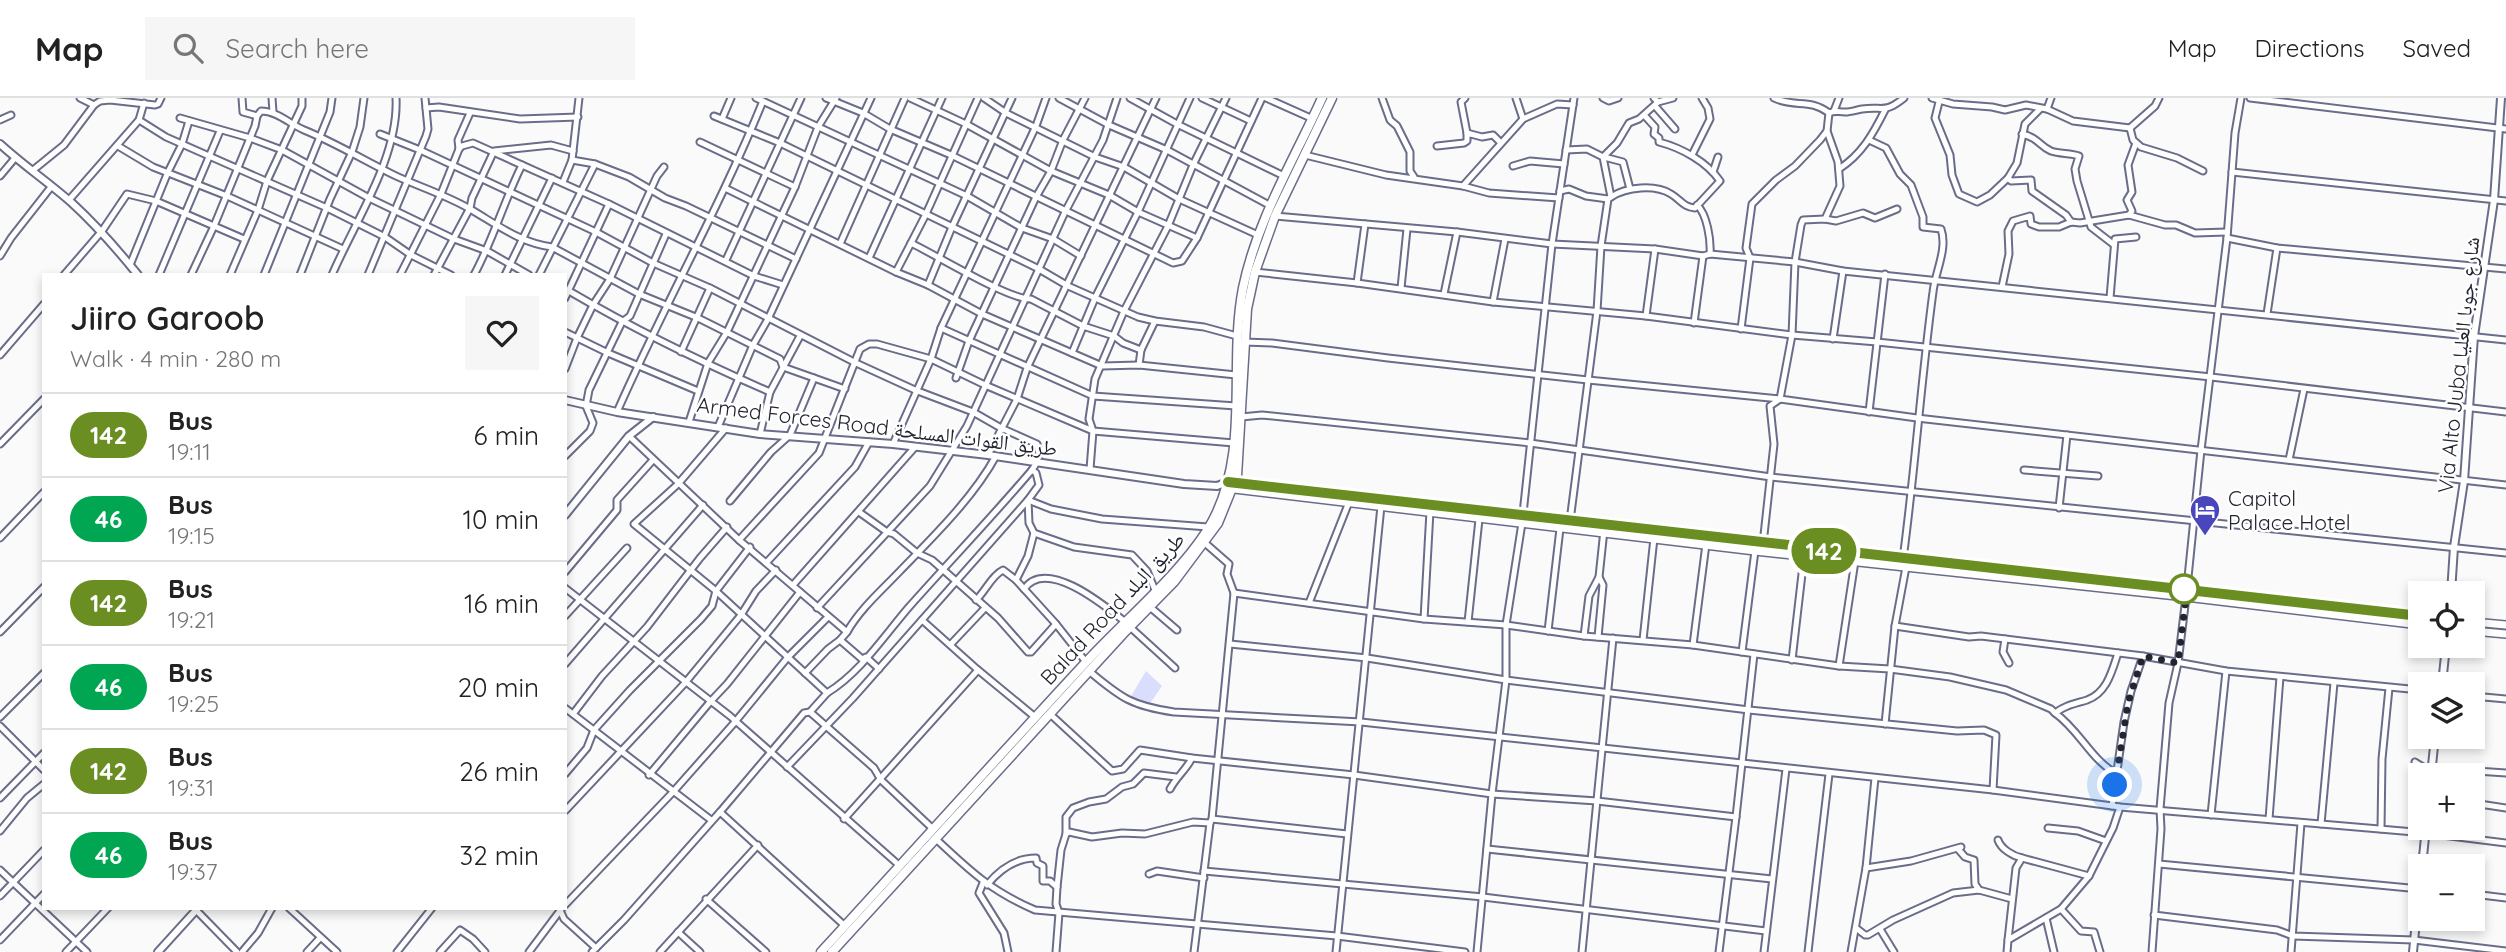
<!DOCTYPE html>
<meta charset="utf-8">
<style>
:root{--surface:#fff;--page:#f6f6f6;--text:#222;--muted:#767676;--line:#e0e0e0}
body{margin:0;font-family:Quicksand,"Noto Naskh Arabic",sans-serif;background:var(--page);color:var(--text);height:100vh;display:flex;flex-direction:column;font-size:26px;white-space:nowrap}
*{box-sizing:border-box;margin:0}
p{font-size:23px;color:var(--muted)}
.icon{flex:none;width:38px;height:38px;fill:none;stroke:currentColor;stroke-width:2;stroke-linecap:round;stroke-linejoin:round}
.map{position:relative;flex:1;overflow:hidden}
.details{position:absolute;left:42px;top:175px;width:525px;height:637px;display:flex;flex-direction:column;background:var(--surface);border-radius:0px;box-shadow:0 4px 10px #0003}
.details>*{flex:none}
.badge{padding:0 14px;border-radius:23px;font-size:24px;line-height:46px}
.buttons{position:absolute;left:2408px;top:483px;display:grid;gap:14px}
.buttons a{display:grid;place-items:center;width:77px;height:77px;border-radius:0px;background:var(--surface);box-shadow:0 4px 10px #0003;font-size:35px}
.you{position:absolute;width:35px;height:35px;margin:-18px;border:5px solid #fff;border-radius:50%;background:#1a73e8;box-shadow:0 0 0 10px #1a73e833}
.map>.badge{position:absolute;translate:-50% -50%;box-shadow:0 0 0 4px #fff}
.round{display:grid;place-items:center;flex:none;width:74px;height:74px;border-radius:0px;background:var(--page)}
.headline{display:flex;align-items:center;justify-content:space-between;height:119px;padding:0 28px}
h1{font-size:33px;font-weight:600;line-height:52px}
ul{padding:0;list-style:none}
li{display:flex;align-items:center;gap:21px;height:84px;padding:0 28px;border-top:2px solid var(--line)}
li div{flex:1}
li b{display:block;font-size:26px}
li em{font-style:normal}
li .badge{min-width:77px;font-weight:700;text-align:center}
header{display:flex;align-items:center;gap:42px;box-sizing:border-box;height:98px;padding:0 35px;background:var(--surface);border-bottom:2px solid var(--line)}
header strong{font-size:33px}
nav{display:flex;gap:38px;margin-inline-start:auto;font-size:24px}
.search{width:490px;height:63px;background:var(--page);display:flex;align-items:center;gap:18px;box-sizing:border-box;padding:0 24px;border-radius:0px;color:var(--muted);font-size:26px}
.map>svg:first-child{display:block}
</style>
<header>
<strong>Map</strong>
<div class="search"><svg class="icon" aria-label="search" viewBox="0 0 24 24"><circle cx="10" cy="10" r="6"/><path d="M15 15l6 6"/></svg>Search here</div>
<nav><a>Map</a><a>Directions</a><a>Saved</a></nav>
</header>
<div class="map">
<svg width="2506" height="854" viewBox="0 0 2506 854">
<rect width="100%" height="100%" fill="#fafafa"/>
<polygon fill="#d9defc" points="1146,573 1162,588 1149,607 1130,600"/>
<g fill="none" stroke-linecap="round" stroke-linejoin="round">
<g stroke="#696d89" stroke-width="9">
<g id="minor">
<polyline points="80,0 94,7 100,3 110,2 155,7 158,6 161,0"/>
<path d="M242,0L243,14L257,18L261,13C277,13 290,26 304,32C336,45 365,63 396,78C420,89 446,97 470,111C496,126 520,145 552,149L639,196L698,220L780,261L783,269L845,291"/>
<polyline points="272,0 273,14"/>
<polyline points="756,0 967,98 1022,130 1053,141 1081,158"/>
<polyline points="826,0 863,15 890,31 951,57 1173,165 1182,163 1197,140 1262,0"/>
<polyline points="910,0 966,26 1051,73 1109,97 1138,114 1197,140"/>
<polyline points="984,0 1006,15 1095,59 1124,69 1179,101 1258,137"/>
<polyline points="1059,0 1109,27 1167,52 1271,108"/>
<polyline points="1130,0 1177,26 1284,78"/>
<polyline points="1202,0 1251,23"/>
<polyline points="1266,0 1313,21"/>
<polyline points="1382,0 1390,22 1397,28 1410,54 1410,73 1414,79"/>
<polyline points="1465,0 1461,4 1467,35"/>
<polyline points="1516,0 1523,21"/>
<polyline points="1603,0 1609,3 1618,0"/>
<polyline points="1654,0 1658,4 1673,0"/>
<path d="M1774,0C1795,10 1810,0 1829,15C1835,12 1838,14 1845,14C1851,14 1856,12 1862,11C1884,8 1884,16 1904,0"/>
<polyline points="1932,0 1953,6 1992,9 2005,12 2026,7 2047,11 2073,23 2130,30"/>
<polyline points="2250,0 2506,31"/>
<polyline points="1939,4 1935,20 1950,57 1952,77 1959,96 1977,104 1990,97 2008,80 2017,65 2025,26 2040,11"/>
<polyline points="1655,8 1675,31"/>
<polyline points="426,10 439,9 520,21 578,19"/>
<polyline points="2047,11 2051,0"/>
<polyline points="1834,13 1839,0"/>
<polyline points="714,18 780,45 1039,171 1068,188 1138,219 1155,223 1204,229 1237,238"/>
<polyline points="180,20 250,40 282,52 369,100 454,141 487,153 529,177"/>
<polyline points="722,21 731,0"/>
<polyline points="0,22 11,17"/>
<polyline points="139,22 166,39 327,110 385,139 411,157 451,177"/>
<polyline points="2130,30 2133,42 2141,49 2177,60 2203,73"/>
<polyline points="2130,30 2155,8 2159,0"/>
<path d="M380,36L420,52L596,134L653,165L710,190L856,265L915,292L973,314L1001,330L1037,346C1041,356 1038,364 1032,372L1036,375L1039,387L1028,402L1029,425L1034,435L1028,458L1016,482L1056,526L1086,564"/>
<path d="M2022,36C2039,40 2039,48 2051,53C2060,56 2070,55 2079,58L2075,71L2077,83L2091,129L2113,146"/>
<path d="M1869,42L1886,50L1900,76L1911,87L1923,119V129L1941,131C1948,151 1935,174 1933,194C1921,283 1915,372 1903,461L1906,469L1895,528L1885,626"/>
<polyline points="700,44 795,89"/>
<polyline points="118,48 153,69 227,98 343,151"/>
<polyline points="1437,48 1464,45 1467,43 1467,35 1482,39 1493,37 1501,45"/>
<polyline points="459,51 458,42 470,15"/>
<polyline points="1566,52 1587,51 1603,59 1611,99 1608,101 1601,148 1597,213 1570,423"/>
<polyline points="1305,57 1386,77 1463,88 1489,95 1559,100"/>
<polyline points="1692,57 1710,21 1708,10 1702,0"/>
<polyline points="1603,59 1617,45 1629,25 1639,21 1658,4"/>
<polyline points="1604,59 1623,64 1630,91"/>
<polyline points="572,62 595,66 629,79 665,100 686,108 796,161"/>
<polyline points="1513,68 1530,63 1564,66"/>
<path d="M1839,71C1862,56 1873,36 1885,12"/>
<polyline points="32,73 64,47 94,7"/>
<polyline points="1713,74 1718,59"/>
<polyline points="2232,74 2506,103"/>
<polyline points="0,78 15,60"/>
<polyline points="2008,80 2011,83 2031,82 2032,93 2066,117 2071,124"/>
<polyline points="563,84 572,62 579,0"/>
<polyline points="1463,88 1523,21 1557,6 1573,7"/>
<polyline points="725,90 896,174 928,187 982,216 1102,268 1139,267 1236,277"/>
<polyline points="1560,93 1569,91 1586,98 1608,101"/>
<path d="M1611,99C1626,89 1655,86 1671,96C1681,102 1683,109 1695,110L1720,83C1707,64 1682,50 1659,44V40L1654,36L1655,29L1644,17"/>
<polyline points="69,102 139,22 144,5"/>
<path d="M1697,107C1707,116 1711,142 1710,156"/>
<polyline points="2129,117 2132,113 2127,102 2132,94 2128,67 2136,45"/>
<polyline points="1275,118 1457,134 1552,146 1655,151 1703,158 1710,156 1795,164 1843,173 2506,242"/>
<polyline points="1825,121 1840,88 1838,64 1827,33"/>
<polyline points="2227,140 2277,150 2506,171"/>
<path d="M911,145C936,157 1009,202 1031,201L1083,228L1114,238L1123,245L1141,252"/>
<polyline points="840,146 905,0"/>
<polyline points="0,158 11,140 51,89"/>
<polyline points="869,160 942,0"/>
<polyline points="726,162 801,0"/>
<polyline points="130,167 168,74 182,46 189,23"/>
<polyline points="896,174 926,116 978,0"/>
<polyline points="1255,174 1357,185 1493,204 1646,218 1792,237 1877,244 2211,279 2506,314"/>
<polyline points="64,177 102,133 127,96 156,103 244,141"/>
<polyline points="159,177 220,33"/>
<polyline points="191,177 214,128 255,28 257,18"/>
<polyline points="230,177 258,112 267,83 302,8 302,0"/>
<polyline points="264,177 330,14 332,0"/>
<polyline points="300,177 330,101 352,54 360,29 364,0"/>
<path d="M332,177C355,123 399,59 396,0"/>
<polyline points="368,177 426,38 428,31 425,0"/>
<polyline points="400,177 441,96 459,51 462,48 473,45 609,106 754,178 783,187"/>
<polyline points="434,177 470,110 472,100 494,53 551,47 573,53"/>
<path d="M474,177C493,142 504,103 522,67"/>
<polyline points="505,177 552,80"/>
<polyline points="539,177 595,66"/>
<polyline points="1357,185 1365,126"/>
<polyline points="928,187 952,129 1012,0"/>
<polyline points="2002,189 2009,156 2008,133 2013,123 2030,118 2031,126 2039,129 2059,129 2071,124 2080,125 2129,117 2165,127 2176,127 2195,135 2227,134"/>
<polyline points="1401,190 1407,131"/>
<path d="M565,195L569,193C634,231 701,264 770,294"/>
<polyline points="1444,196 1457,134"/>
<polyline points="565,200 609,106"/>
<polyline points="2110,200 2115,141 2136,139"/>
<polyline points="1493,204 1505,141"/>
<polyline points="2267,216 2277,150"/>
<polyline points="1646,218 1655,151"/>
<polyline points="1694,225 1703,158"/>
<polyline points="941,230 1093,298 1236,308"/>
<polyline points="1741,231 1750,160 1746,150 1752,106 1776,82 1795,68 1820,42 1827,33 1829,15"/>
<polyline points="565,234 608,255 698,293"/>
<polyline points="1833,241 1843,173"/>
<polyline points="1244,244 1272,245 1388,260 1588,282 1780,301 1917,320 2506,387"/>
<polyline points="681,254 710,190"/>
<polyline points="1072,255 1095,200 1138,114 1190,0"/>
<polyline points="0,257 44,206"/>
<polyline points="1139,267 1141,252 1155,223"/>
<polyline points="565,271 577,240 593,207 610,181 657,78 664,69"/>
<polyline points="956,280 969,243 1036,99 1051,73 1063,42 1085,0"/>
<path d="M617,314C663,209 720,109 763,3"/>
<polyline points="1869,314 1885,176"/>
<polyline points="1241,319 1262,317 1530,345 1771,379 2506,455"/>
<polyline points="689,324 708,265 727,234 795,89 818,29 836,0"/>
<polyline points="718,329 753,247 768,221 871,0"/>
<polyline points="760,336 770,294 800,238"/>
<path d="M629,338L739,442L847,534C860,511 881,493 900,473C933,439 973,400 996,358"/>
<polyline points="0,346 44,301"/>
<polyline points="893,346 931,261 941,230 1036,28 1046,0"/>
<polyline points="988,357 1017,301 1027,270 1156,0"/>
<polyline points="565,358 590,333 593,325 586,308 589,292 622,224 630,218 666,136"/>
<polyline points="2289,362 2304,291"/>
<polyline points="1090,371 1093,333 1089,321 1095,281 1124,213 1168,128 1193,67 1226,0"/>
<polyline points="2024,372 2098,378"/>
<polyline points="730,403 771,354 790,337 814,280"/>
<polyline points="2059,410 2067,337"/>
<polyline points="859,414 887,434 894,436 917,455 932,462 998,520 1028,554 1031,554 1056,526"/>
<polyline points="1034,435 1074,449 1132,457 1147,473 1155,492"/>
<polyline points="0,440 44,394"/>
<polyline points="739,442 819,355 860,251 869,246 877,246 931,261 985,287 1093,333 1234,345"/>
<polyline points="1763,446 1774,346 1770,308 1780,301 1792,237 1795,164 1801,127 1803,122 1825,121 1836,123 1863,115 1875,120 1897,111"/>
<polyline points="750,449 716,493 827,595 810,614"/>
<polyline points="767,464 855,369 869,344"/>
<polyline points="565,474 617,412 617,402 653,362"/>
<polyline points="793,487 915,349"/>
<polyline points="565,490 730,618 900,768"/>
<path d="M1024,491C1046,459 1104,507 1124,523"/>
<path d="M1234,495L1424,521L1506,527L1584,538L1693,547L1839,568L1890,571L1950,579L2006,592L2051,611L2055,615C2066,607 2074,606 2087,602C2107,595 2112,573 2118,555"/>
<path d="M976,502C985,494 992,477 1003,472L1016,482"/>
<polyline points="1309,505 1349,404"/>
<polyline points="1150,509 1177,532"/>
<polyline points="817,510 930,388 967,328 1065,114 1103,42 1117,0"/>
<polyline points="565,518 627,450"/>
<polyline points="1424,521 1430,413"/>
<polyline points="922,522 978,572 1035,619"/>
<polyline points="1468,524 1480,412"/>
<polyline points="1895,528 1969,539 1981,538 2143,558 2226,573 2420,592"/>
<polyline points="1130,529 1175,570"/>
<polyline points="1548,533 1561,422"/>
<polyline points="0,534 44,489"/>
<polyline points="847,534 840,542 862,561 866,559 879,571"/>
<polyline points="1584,538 1589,498 1599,479 1604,432"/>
<polyline points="1598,539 1603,487 1599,479"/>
<polyline points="2005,541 2003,554 2009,565"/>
<polyline points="1643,542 1654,440"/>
<polyline points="951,546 985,510"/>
<polyline points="1230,546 1367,560 1506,582 1749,612 1957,633 1984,632 1996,637 1993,692"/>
<polyline points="1693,547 1706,446"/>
<polyline points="1742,554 1756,445"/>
<polyline points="1792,562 1805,450"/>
<polyline points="565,566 703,407"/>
<polyline points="1839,568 1855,463"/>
<path d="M1089,573C1121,600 1132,608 1174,614L1361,624L1993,692L2120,709L2426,735L2506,745"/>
<polyline points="805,575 828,551 840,542"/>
<path d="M827,595C860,575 884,538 909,509C950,463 992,419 1032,372"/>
<polyline points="2473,598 2506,601"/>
<polyline points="565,610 711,722"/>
<path d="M2055,615C2079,632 2090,660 2115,675"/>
<polyline points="573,616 602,578 647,529 700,460 727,429"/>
<polyline points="1050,616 1112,673 1123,671 1140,652 1192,660 1354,677 1492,696 1597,703 1736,719"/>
<polyline points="0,619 44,575"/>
<polyline points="0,628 44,672"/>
<polyline points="2415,664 2431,674"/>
<polyline points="787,669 853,600 1028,402 1051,411 1102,421 1208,429"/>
<polyline points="2432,670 2506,675"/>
<polyline points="565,676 587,650 594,632 630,592 701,521 712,508 716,493 634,426 678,386 726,330"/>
<polyline points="649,677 710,604 727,586 800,494"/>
<path d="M1170,691C1177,678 1186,672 1192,660"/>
<polyline points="0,700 44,655"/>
<polyline points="2473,705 2506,710"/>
<polyline points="2112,708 2124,624 2131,593 2143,558"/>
<polyline points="565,713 685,585 741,517 756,493 776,472"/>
<polyline points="720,714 845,828"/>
<polyline points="2211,717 2226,573"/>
<polyline points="844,721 978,572"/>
<polyline points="1212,721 1347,736"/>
<polyline points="2269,721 2280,579"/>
<polyline points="2321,726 2334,585"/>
<polyline points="2048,730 2078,733 2106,743"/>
<polyline points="2381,731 2382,661 2389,590"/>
<polyline points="0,733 27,700 44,686"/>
<polyline points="1066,736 1069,734 1092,739 1122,735 1145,736 1193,724 1210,725"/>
<path d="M936,741C970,773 991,793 1035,812L1337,838L1465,854"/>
<path d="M1998,742C2001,751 2013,758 2022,760"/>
<polyline points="1487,751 1772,781"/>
<polyline points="1958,751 1965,759 1974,762 1975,786 1979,792"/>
<polyline points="2159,766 2420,791"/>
<polyline points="1866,770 1911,763 1961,749"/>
<polyline points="0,772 87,854"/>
<polyline points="1204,773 1483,799 1766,833"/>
<polyline points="1149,776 1157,773 1204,780"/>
<polyline points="983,785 979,795 1004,835 1008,854"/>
<path d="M987,787C1000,771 1015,760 1036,760L1037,765L1043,768V783H1050L1057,789"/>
<polyline points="2473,796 2506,800"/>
<polyline points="0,798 44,752"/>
<polyline points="706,801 766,854"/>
<polyline points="565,807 673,694 735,624 788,559 828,519"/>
<polyline points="289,810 337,854"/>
<polyline points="559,810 564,821 596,850"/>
<polyline points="195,811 237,854"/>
<polyline points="2061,811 2081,833 2094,834 2100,854"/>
<polyline points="2154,817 2277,832 2293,838 2414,842 2506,853"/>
<polyline points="2046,820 2054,854"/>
<polyline points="1856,830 1865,837 1868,837 1893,822 1953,795 1979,792 2012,801"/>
<polyline points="1880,831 1894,854"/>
<polyline points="678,834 700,854"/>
<polyline points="0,842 44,796"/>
<polyline points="2008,842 2016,770 2022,760 2089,778"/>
<polyline points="66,854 108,810"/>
<polyline points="242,854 258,835 272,810"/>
<polyline points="307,854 320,840"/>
<polyline points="397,854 432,810"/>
<polyline points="440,854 460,832 473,841 485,854"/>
<polyline points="529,854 562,810"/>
<polyline points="592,854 624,822 720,714 804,615 810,614 874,670 881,682 933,731"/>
<polyline points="660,854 758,747"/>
<polyline points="1056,854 1059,815 1056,806 1057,789 1061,752 1066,736 1066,719 1073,710 1089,704 1106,701 1122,689 1133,686 1144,675 1176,679"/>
<polyline points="1194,854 1210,725 1212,721 1234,495 1227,476 1229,466 1205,445"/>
<polyline points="1336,854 1381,408"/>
<polyline points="1477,854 1492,696 1506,582 1506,527 1522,425 1552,146 1574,0"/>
<polyline points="1582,854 1613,540"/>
<polyline points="1719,854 1736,719 1754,556"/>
<polyline points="1764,854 1786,671"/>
<polyline points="1808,854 1829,676"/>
<polyline points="1851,854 1866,770 1875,680"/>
<polyline points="2007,854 2008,842 2061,811 2089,778 2113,730 2120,709"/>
<polyline points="2152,854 2161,731 2160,711 2169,605 2178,565 2186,499 2201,352 2227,140 2235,35 2241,0"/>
<polyline points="2291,854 2301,725"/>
</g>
</g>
<g stroke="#696d89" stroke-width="10">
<g id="tertiary">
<path d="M0,46C23,67 48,84 72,105C96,127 117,151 138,177"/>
<polyline points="565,302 617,314 760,336 893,346 988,357 1184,386 1217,388 1228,384"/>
<polyline points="565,417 629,338 653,319"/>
<polyline points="2451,495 2454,449 2464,383 2474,238 2494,102 2501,0"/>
<polyline points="2442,586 2446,548"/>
<polyline points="2431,677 2435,639"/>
<polyline points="2422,768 2426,730"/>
<polyline points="158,854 198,810"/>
<polyline points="2413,854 2420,782"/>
</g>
</g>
<g stroke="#696d89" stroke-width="10">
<g id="secondary">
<polyline points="1231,385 2420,518"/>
<polyline points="1226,390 1755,453 2186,499 2420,527"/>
<polyline points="2473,524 2506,527"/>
<polyline points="2473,533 2506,536"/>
</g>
</g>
<g stroke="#696d89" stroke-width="11">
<g id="trunk">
<path d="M821,854C910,757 999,658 1089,561C1126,521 1186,471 1212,424C1251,352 1228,267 1243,190C1257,122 1294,62 1322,0"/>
<polyline points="832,854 1123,536 1174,484 1218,425 1237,378 1247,211 1255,174 1275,118 1332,0"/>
</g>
</g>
<use href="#minor" stroke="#fff" stroke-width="5"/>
<use href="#tertiary" stroke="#fff" stroke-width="6"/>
<use href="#secondary" stroke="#fff" stroke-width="7"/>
<use href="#trunk" stroke="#fff" stroke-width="8"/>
</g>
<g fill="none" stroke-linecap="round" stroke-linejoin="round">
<g stroke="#fff" stroke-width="16">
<polyline id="line" points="1228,384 2420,518"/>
</g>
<use href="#line" stroke="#6b8e23" stroke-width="10"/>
<polyline stroke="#22242f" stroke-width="7" stroke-dasharray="0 12.6" points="2115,687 2128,605 2143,558 2178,565 2186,499 2186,491 2184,491"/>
</g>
<defs>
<g id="hotel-pin" transform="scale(1.575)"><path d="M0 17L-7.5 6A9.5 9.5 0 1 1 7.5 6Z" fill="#4a46bc" stroke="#fff"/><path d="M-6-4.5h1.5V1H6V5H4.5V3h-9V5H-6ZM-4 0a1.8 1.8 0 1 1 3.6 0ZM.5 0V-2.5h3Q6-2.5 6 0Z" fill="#fff"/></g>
</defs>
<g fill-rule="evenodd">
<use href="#hotel-pin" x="2205" y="412"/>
</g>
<circle fill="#fff" stroke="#6b8e23" stroke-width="3.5" cx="2184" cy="491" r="14"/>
<g text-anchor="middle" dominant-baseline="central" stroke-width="5" stroke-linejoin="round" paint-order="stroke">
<g font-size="21" fill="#22242f" stroke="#fff">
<text transform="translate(2458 267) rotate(-84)">Via Alto Juba شارع جوبا العليا</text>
<text transform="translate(877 328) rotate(7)">Armed Forces Road طريق القوات المسلحة</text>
<text transform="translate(1112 510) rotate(-47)">Balad Road طريق البلد</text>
</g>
<g font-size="21" fill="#22242f" stroke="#fff" text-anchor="start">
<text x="2228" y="400">Capitol<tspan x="2228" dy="24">Palace Hotel</tspan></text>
</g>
</g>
</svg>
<div class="buttons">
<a><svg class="icon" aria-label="locate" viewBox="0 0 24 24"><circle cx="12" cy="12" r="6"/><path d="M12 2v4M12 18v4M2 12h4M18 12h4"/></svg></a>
<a><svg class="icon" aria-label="layers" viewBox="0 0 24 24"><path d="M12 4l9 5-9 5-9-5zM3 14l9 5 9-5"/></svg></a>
<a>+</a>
<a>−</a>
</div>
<div class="you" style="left:2115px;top:687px"></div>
<b class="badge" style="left:1824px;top:453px;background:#6b8e23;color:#fff">142</b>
<section class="details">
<div class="headline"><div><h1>Jiiro Garoob</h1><p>Walk · 4 min · 280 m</p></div><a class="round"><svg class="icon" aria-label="heart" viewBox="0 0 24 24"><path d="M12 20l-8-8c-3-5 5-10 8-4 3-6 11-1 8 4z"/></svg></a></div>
<ul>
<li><span class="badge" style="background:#6b8e23;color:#fff">142</span><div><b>Bus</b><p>19:11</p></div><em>6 min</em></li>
<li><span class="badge" style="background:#00a651;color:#fff">46</span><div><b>Bus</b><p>19:15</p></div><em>10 min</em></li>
<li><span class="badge" style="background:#6b8e23;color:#fff">142</span><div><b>Bus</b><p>19:21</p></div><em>16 min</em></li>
<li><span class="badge" style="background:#00a651;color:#fff">46</span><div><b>Bus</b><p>19:25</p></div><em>20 min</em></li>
<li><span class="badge" style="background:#6b8e23;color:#fff">142</span><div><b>Bus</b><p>19:31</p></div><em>26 min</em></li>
<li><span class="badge" style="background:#00a651;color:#fff">46</span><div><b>Bus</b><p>19:37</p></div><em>32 min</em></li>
</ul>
</section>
</div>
